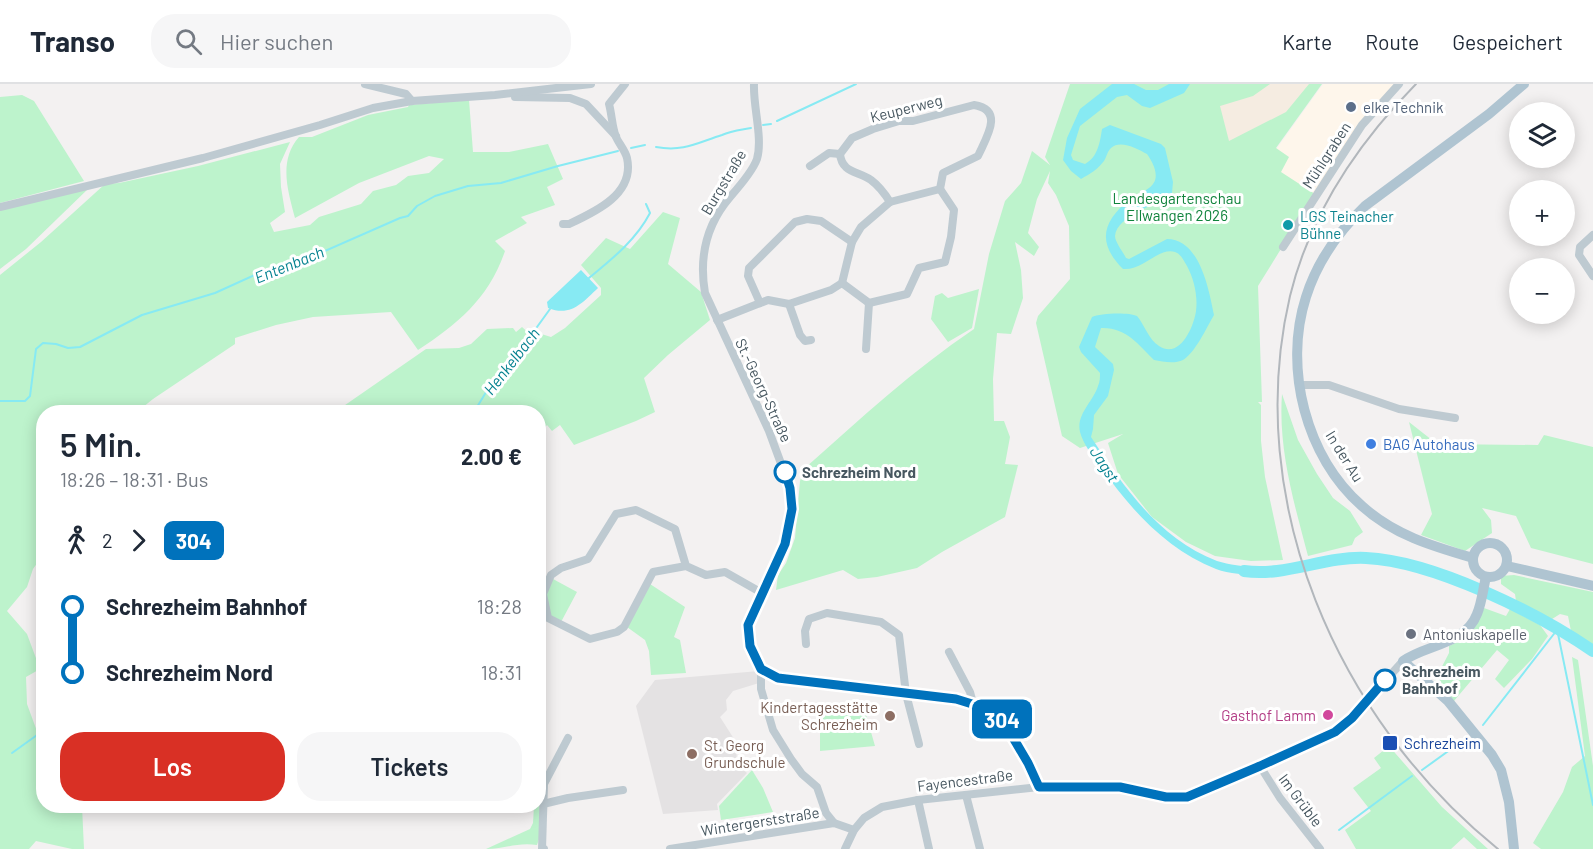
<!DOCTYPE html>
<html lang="de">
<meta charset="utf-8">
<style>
:root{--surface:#fff;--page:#f6f6f7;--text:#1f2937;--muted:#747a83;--line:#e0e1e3;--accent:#d93025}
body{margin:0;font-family:Barlow,sans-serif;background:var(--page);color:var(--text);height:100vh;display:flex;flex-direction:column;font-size:22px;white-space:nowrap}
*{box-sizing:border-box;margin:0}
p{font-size:20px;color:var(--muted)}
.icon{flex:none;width:33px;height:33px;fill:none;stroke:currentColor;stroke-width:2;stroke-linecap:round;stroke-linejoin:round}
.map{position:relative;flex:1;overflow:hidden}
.details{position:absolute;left:36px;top:321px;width:510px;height:408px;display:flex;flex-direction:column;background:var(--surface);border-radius:24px;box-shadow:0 3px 15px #0003}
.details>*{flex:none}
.badge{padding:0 12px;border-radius:9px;font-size:21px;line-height:39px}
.controls{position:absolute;left:1509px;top:18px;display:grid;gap:12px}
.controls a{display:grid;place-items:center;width:66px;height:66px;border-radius:50%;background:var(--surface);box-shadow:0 3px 15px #0003;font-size:30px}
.map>.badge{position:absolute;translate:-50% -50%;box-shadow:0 0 0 3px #fff}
.legs{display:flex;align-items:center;gap:9px;height:66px;padding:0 24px;font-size:20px}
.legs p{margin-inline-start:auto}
.overview{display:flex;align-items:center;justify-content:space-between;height:102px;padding:0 24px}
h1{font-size:33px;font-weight:600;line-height:45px}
.action{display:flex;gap:12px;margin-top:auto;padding:12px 24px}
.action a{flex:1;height:69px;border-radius:24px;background:var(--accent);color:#fff;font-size:24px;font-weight:600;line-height:69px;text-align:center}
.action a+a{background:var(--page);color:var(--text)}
ul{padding:0 24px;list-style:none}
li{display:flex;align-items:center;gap:21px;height:66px;font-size:22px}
li i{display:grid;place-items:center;width:9px;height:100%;margin:0 8px;background:currentColor}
li i::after{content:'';width:15px;height:15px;margin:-8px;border:4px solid;border-radius:50%;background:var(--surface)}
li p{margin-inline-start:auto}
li:first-child i{background:linear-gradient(#0000 50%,currentColor 0)}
li:last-child i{background:linear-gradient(currentColor 50%,#0000 0)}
header{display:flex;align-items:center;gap:36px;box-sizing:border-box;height:84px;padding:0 30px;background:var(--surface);border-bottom:2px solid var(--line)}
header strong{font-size:28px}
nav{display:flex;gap:33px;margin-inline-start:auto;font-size:21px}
.search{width:420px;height:54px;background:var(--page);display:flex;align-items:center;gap:15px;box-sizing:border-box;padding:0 21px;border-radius:24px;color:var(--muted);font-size:22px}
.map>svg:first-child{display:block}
</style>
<header>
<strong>Transo</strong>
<div class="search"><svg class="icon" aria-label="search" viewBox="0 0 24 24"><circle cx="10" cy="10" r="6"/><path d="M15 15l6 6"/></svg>Hier suchen</div>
<nav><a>Karte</a><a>Route</a><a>Gespeichert</a></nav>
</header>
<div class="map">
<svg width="1593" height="765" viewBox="0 0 1593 765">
<rect width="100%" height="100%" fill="#f3f1f1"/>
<polygon fill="#fef6eb" points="1323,0 1397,0 1300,131 1255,95"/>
<polygon fill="#e4e2e3" points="759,587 759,599 733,607 726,616 727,626 720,633 736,658 737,681 747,689 717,720 718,726 663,730 636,622 655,596"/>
<g fill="#bdf3cc">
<path d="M1070,0H1322L1276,64L1289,73L1281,88L1315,110L1258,202L1262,318H1258L1261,321V357L1265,393L1283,476L1251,477L1215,472L1186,458L1152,433L1118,390L1108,359L1123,350L1080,364L1062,352L1036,239L1038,232L1070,195L1069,142L1056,111L1048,99L1050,87L1037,115L1028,149L1039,163L1034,172L1015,158L1021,186L1023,214L1011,250L997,249L993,295L994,337H1004L1010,353L1005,380L1018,381L1005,433L942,468L917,484L877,493L858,495L843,486L776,506L778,491L786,479L795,454L800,397L805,384C860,335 913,286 974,245L989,170L1005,117L1021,99L1032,67L1050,81L1045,73Z"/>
<polygon points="22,11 34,17 84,97 0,119 0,13"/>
<path d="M469,16L473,68H509L548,60L563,95L547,103L555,121L521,133L527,139L495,157L505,167C489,214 458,240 418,266L391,228L313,233L276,241L235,254V260L153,315L137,328H44L43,471L33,485L27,503L7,527L27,550L40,585L26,593L27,620L38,650L43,648L44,722H82L84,765H72L36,757L29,765H0V191L41,158L105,100L119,99L198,82L290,58L280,80L281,103L285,128L270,139L274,148L310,141L319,133L361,120L373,107L396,101L408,92L429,89L444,75L429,72L359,99L295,134C288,107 278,77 299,53H312L368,31L408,23L409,21Z"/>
<polygon points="89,104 26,165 0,185 0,125"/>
<polygon points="663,128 680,134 668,180 701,208 710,236 668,271 644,294 655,328 636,337 574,361 560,341 552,347 547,341 539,350 538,328 335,328 426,265 459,264 471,260 487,245 513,244 516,248 522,243 531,251 518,270 535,248 551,253 565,244 601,211 601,204 581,181 606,154 630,165"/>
<polygon points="979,205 972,244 948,258 931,235 935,212 942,209 948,214"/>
<path d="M1282,310L1298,356L1317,390L1333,414L1350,427L1363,448L1355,454L1352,461L1308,472C1294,419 1278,365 1282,310Z"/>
<polygon points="1409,338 1437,360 1538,361 1544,351 1593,363 1593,480 1531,464 1516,432 1482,424 1491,436 1492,449 1465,467 1421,451 1432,430"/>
<polygon points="1514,491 1593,508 1593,565 1571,547 1568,532 1560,530 1549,537 1516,517 1515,510 1501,500 1501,492"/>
<polygon points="553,495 577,508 561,538 550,532 545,511"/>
<polygon points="650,500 685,523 674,553 680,556 686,589 651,591 649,567 645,556 627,543"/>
<path d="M1484,524L1506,532L1510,525L1540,541L1548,552L1532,575L1504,604L1495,595L1509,576L1497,566L1454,617L1434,598L1449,569V562C1468,555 1476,542 1484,524Z"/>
<polygon points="1572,573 1578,576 1593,682 1593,765 1541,765 1533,759 1563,708 1572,683 1585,672"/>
<polygon points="865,627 875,662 820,667 820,643 815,628"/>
<polygon points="1389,662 1442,723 1488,765 1477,765 1464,753 1451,765 1356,765 1345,746 1371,727 1353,704 1381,684 1374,674"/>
<polygon points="752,686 763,704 773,728 721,736 719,722"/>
<path d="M539,694L541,698L540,752L537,761C517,758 505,765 486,765L530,745L533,739L534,722H538Z"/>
</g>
<polygon fill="#f5ece1" points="1270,0 1309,0 1286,28 1229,57 1220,22 1253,12"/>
<g fill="#87eaf3">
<path d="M1112,0H1134L1146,6H1158L1169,0H1190L1184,9L1150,24L1142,22L1127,11L1117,13L1080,42L1071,71L1073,76L1085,80C1098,73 1100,58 1102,45L1110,41L1161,60L1165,64L1173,98L1172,109C1159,121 1117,131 1115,152C1115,158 1123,168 1126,174L1129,175L1167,155C1200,155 1209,206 1214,231C1207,243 1195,269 1183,276C1175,280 1163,278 1154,276C1139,261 1126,243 1101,244L1095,263L1113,280L1114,286L1108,312L1094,331L1093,345L1091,353C1124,403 1158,454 1217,477C1229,481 1244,482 1257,484L1261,492C1246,490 1229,490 1216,485C1167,466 1130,425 1101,383C1094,374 1083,360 1080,348C1076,330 1093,318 1098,302C1100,298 1100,293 1100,289L1081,268L1079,263L1092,233C1100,229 1129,228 1137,232C1144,240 1149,256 1159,262C1180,276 1194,242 1196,227C1198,212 1194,195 1187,182C1184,177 1181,170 1175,168C1159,163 1142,187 1123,185C1096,158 1103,137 1130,115C1137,110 1148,107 1153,100C1160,91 1152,77 1147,70C1138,65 1120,55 1111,64C1107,68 1107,72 1104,77C1098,85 1090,90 1081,95L1071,87L1063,76L1067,54L1080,25Z"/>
<path d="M581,186L598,204C582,219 571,233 548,224L547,218Z"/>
</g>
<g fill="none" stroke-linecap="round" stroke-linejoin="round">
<g stroke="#87eaf3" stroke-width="2">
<polyline points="777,37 856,0"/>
<polyline points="763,41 771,40"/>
<path d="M656,63C683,68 697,59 722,51C731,47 741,46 751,44"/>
<polyline points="631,64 645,61"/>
<path d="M589,194C612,175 636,156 650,129L646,120"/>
<polyline points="0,317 25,317 30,312 36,265 43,259 56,260 68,264 80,263 142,231 215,209 257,190 309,174 400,134 408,132 417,122 435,112 468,102 501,99 558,82 618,67"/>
<polyline points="471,328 477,323 488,305 506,286 550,225"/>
<polyline points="1557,545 1593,721"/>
<polyline points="1483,641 1557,546"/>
<polyline points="12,669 44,646"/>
<polyline points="1422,686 1465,655"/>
<polyline points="1339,746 1412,692"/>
</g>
<path stroke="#87eaf3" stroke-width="12" d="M1244,487C1286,493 1324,472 1366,474C1433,477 1538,529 1593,567"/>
<g stroke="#becad1" stroke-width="8">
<polyline points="365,0 406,10 412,17"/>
<path d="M754,0C753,23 763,54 757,75C753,86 738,104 730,113C706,141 699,174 705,209L769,347L790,404L792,425L785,460L748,541L750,562L761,585L778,594L956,615C969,618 987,620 997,628C1007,635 1033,690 1039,703"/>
<polyline points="515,13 570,14 586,20 616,52"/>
<polyline points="810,82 829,69 840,70"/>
<path d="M890,118C885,110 879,102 871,96C858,87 842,89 840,70L852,54L873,45L899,37H913L974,21C1005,26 986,54 978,72L943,89L940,105"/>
<polyline points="0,123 203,74 320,41 373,24 412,17 495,11 591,0"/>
<path d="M563,140H569C595,128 635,110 627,74C625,66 619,60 616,53C612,43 612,31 609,20L625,0"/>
<polyline points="1593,151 1580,163 1579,171 1593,192"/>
<polyline points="1283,163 1362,41 1399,0"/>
<polyline points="842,199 869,219 907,210 919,184 945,178 951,153 954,126 940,105"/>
<polyline points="760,219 748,192 749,184 795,138 807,135 821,137 852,158"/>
<polyline points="789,220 800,251 805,257 811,256"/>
<polyline points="717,236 768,216 789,220 831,206 842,199 852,158 861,143 890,118 940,105"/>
<polyline points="866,265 869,219"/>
<polyline points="1299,301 1329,301 1399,325 1455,334"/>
<polyline points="686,482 675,445 636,426 616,430 588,475 561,484 551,491 543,510 548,534 590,555 617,548 624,543 653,488 686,482 706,491 725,488 762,509"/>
<polyline points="806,560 805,547 809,535 827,529 881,538 899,551 906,610 919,660"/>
<polyline points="949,568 970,608 973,619"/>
<polyline points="761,585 761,605 773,646 791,675 802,690 817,703 826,729 834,739"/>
<polyline points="1260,682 1280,714 1320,765"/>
<polyline points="966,711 980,765"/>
<polyline points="918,716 929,765"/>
<polyline points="543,720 568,714 623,706"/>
<polyline points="544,765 542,765 544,700 568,654"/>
<polyline points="670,765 834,739 854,746"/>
<polyline points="845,765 854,746 864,734 882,723 918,716 1039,703 1120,703 1166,713 1187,713 1260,682 1335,648 1352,634 1403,577"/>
</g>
<g stroke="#afc4d1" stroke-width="10">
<circle cx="1490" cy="476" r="17"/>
<path d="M1473,474C1432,462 1394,451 1362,422C1306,373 1283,284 1306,213C1317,178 1339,147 1365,122L1489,30L1524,0"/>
<polyline points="1507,482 1593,502"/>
<path d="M1486,493C1483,505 1482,518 1477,530C1465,561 1427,560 1403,577L1448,617L1492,671L1501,686L1509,718L1514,765"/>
</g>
<path stroke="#b2b7bc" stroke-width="2" d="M1416,0C1358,59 1310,130 1290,212C1242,417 1337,635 1498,765"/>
</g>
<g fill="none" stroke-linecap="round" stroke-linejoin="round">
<g stroke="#fff" stroke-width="14">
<polyline id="line-1" points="785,388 790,404 792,425 785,460 748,541 750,562 761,585 778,594 956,615 998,628 1028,679 1039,703 1120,703 1166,713 1187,713 1260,682 1335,648 1352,634 1385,596"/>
</g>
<use href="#line-1" stroke="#0072bc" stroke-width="9"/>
</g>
<circle fill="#5c6f8a" stroke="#fff" stroke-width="2" cx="1351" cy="23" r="6"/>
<circle fill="#0f9aa8" stroke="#fff" stroke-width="2" cx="1288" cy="141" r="6"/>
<circle fill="#3f7fe0" stroke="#fff" stroke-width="2" cx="1371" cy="360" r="6"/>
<g fill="#fff" stroke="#0072bc" stroke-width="3">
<circle cx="785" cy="388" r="10"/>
<circle cx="1385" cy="596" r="10"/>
</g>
<circle fill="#6b7280" stroke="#fff" stroke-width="2" cx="1411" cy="550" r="6"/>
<circle fill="#d1479c" stroke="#fff" stroke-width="2" cx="1328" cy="631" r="6"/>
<g fill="#8d6e63" stroke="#fff" stroke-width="2">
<circle cx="890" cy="632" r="6"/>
<circle cx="692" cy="670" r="6"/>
</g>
<rect fill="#1a4fb4" stroke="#fff" stroke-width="2" x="1382" y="651" width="16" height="16" rx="3"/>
<g text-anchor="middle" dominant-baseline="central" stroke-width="6" stroke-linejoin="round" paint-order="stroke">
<g font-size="15" fill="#4e5e75" stroke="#fff" text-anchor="start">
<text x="1363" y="23">elke Technik</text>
</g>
<g font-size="15" fill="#475760" stroke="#fff">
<text transform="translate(906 24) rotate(-14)">Keuperweg</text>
<text transform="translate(1326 71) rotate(-57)">Mühlgraben</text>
<text transform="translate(723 98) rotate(-59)">Burgstraße</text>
<text transform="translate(764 306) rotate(65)">St.-Georg-Straße</text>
<text transform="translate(1345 372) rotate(58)">In der Au</text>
<text transform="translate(965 696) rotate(-7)">Fayencestraße</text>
<text transform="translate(1301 716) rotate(53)">Im Grüble</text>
<text transform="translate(760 737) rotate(-9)">Wintergerststraße</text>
</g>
<g font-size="15" fill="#10833c" stroke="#fff">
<text x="1177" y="114">Landesgartenschau<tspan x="1177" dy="17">Ellwangen 2026</tspan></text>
</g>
<g font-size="15" fill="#0d838f" stroke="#fff" text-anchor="start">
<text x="1300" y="132">LGS Teinacher<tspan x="1300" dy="17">Bühne</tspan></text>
</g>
<g font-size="15" fill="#366cbe" stroke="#fff" text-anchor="start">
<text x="1383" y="360">BAG Autohaus</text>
</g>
<g font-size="15" font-weight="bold" fill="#475760" stroke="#fff" text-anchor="start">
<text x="802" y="388">Schrezheim Nord</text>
<text x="1402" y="587">Schrezheim<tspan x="1402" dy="17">Bahnhof</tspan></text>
</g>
<g font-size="15" fill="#5b616d" stroke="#fff" text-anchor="start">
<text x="1423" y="550">Antoniuskapelle</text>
</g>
<g font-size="15" fill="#785e54" stroke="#fff" text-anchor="end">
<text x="878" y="623">Kindertagesstätte<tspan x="878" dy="17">Schrezheim</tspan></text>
<text x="704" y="661" text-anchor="start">St. Georg<tspan x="704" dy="17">Grundschule</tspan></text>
</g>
<g font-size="15" fill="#b23c85" stroke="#fff" text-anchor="end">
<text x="1316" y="631">Gasthof Lamm</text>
</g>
<g font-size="15" fill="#164399" stroke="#fff" text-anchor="start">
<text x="1404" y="659">Schrezheim</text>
</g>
<g font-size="16" font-style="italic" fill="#058290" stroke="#fff">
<text transform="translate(289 180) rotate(-22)">Entenbach</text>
<text transform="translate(511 277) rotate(-52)">Henkelbach</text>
<text transform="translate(1105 380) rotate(57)">Jagst</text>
</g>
</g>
</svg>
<div class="controls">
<a><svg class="icon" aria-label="layers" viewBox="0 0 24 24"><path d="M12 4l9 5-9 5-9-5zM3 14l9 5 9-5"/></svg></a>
<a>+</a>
<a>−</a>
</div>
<b class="badge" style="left:1002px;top:635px;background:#0072bc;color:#fff">304</b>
<section class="details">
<div class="overview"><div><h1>5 Min.</h1><p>18:26 – 18:31 · Bus</p></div><b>2.00 €</b></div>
<div class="legs"><svg class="icon" aria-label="walk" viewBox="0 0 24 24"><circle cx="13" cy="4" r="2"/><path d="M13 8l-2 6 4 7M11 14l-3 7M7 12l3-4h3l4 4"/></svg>2<svg class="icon" aria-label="forward" viewBox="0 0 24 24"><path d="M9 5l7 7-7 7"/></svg><b class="badge" style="background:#0072bc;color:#fff">304</b></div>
<ul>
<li><i style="color:#0072bc"></i><b>Schrezheim Bahnhof</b><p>18:28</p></li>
<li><i style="color:#0072bc"></i><b>Schrezheim Nord</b><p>18:31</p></li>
</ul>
<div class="action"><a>Los</a><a>Tickets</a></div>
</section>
</div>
